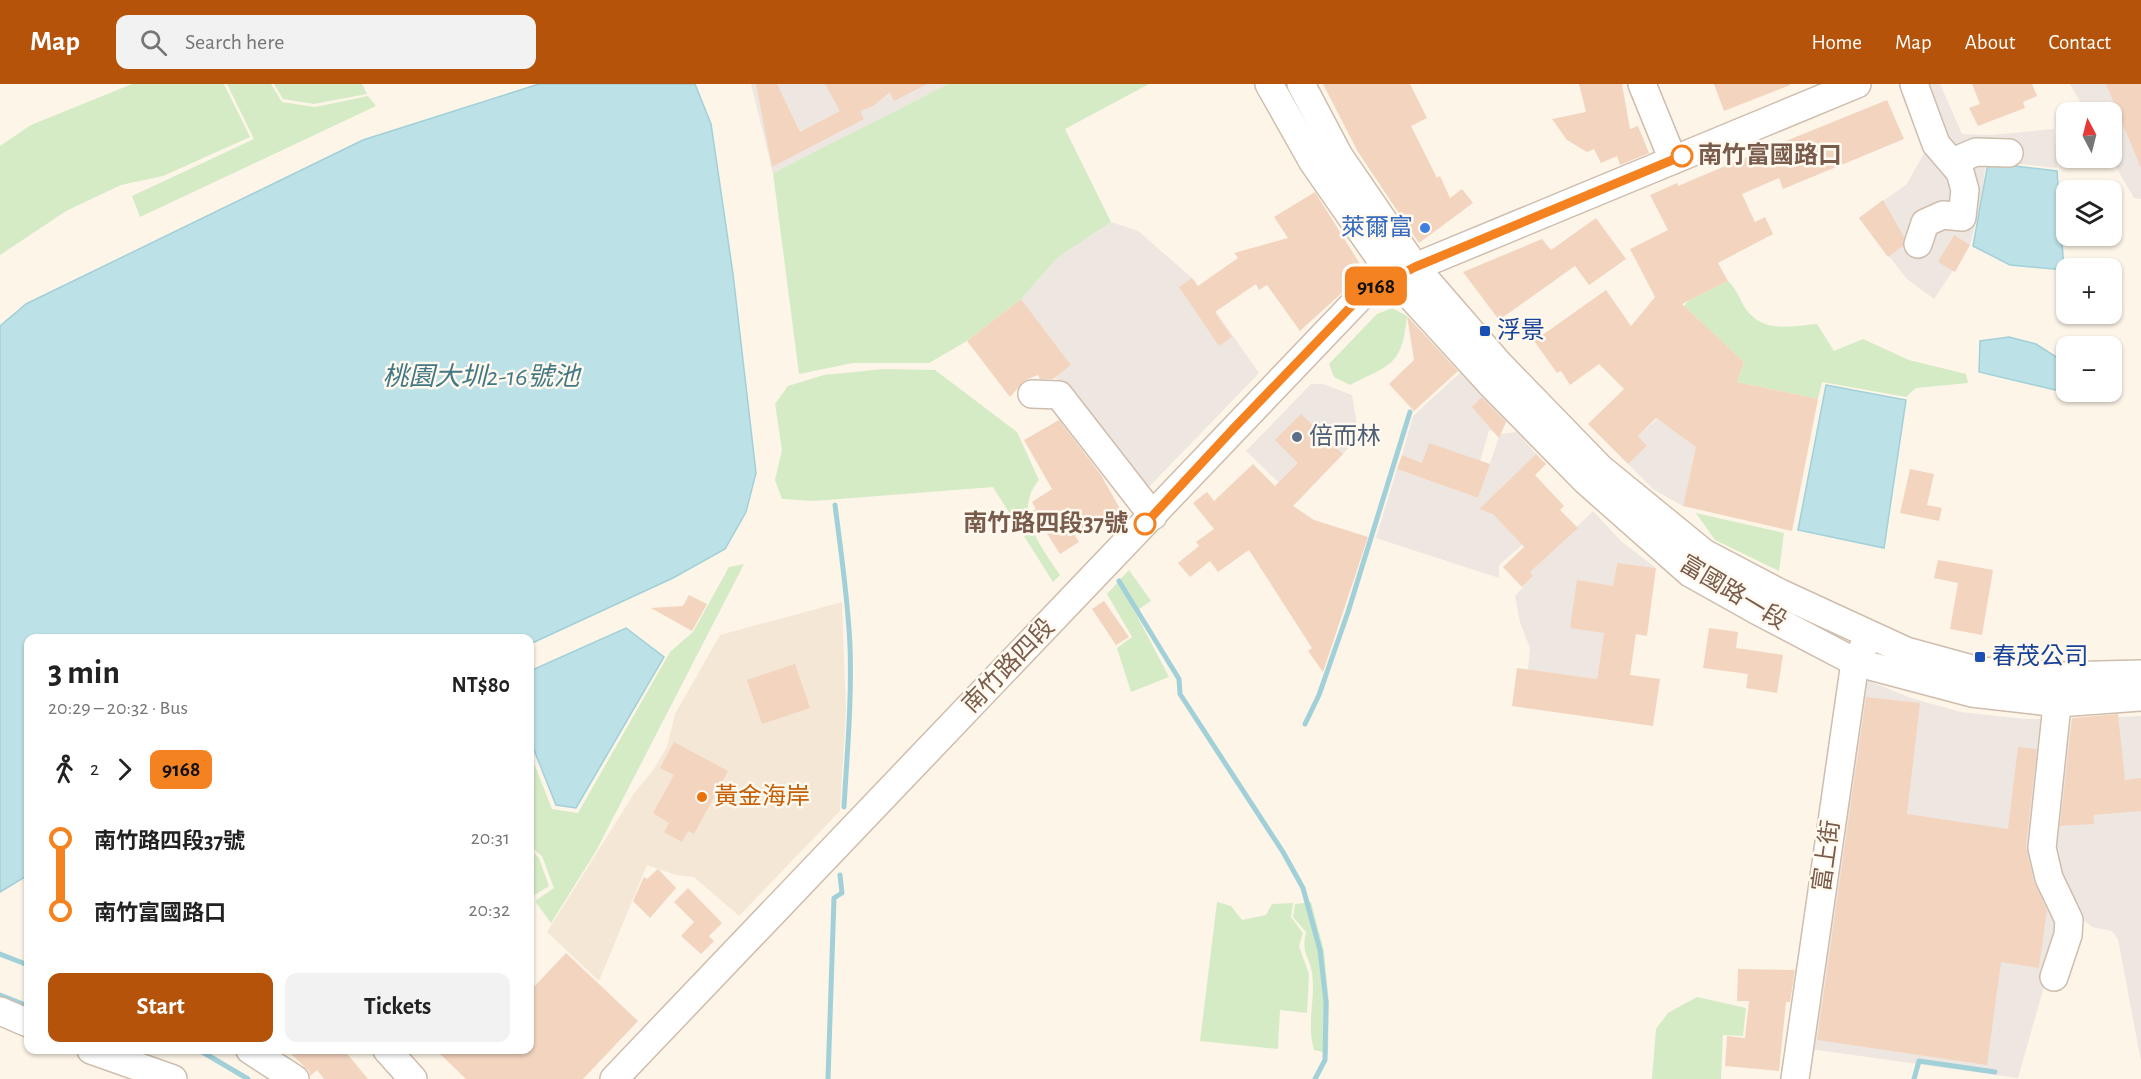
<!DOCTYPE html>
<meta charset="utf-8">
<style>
:root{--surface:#fff;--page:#f2f2f2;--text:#222;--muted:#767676;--accent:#b45309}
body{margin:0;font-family:"Alegreya Sans","Noto Sans TC",sans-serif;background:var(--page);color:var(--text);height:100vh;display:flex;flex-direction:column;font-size:22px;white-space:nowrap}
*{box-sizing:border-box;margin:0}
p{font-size:20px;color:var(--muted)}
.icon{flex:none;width:33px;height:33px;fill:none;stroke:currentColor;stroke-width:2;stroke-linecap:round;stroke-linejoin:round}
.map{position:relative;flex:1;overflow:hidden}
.side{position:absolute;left:24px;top:550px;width:510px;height:420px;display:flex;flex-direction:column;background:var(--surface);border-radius:12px;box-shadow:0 2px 4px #0004}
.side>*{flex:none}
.badge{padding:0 12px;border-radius:9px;font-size:21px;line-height:39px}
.needle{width:39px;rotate:353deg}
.tools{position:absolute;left:2056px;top:18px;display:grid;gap:12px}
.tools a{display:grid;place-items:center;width:66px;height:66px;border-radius:12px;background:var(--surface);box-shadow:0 2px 4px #0004;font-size:30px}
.map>.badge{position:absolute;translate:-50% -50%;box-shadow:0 0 0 3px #fff}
.legs{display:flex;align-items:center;gap:9px;height:66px;padding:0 24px;font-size:20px}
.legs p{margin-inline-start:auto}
.headline{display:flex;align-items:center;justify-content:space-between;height:102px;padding:0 24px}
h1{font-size:33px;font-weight:700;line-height:45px}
.action{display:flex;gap:12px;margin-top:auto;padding:12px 24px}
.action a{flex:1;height:69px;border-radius:12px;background:var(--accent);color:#fff;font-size:24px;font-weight:700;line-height:69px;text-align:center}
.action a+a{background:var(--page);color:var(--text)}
ul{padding:0 24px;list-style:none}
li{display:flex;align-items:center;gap:21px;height:72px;font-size:22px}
li i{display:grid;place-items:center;width:9px;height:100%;margin:0 8px;background:currentColor}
li i::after{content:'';width:15px;height:15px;margin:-8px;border:4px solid;border-radius:50%;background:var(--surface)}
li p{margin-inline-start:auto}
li:first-child i{background:linear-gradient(#0000 50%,currentColor 0)}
li:last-child i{background:linear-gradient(currentColor 50%,#0000 0)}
header{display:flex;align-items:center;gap:36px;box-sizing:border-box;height:84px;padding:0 30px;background:var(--accent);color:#fff}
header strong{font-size:28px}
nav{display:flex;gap:33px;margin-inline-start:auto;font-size:21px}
.search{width:420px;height:54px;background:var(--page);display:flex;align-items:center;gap:15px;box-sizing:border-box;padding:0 21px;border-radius:12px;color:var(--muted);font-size:22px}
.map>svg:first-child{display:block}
</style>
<header>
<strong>Map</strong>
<div class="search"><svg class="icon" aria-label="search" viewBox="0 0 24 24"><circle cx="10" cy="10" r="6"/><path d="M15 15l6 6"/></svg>Search here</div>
<nav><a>Home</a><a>Map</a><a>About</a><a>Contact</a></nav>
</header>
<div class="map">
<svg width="2141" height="995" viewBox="0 0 2141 995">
<rect width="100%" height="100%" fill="#fdf5e8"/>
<polygon fill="#f5e7d6" points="842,518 846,626 840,727 739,832 694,793 676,791 647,781 599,897 547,848 635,708 654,685 667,663 675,630 720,551"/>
<g fill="#eee7e1">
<polygon points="751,0 948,0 773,89"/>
<polygon points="1916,0 1940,0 1962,50 1991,51 2054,45 2057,84 1986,76 1981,118 1970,161 1934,215 1907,195 1859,134 1907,100 1924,69 1900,6"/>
<polygon points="2070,0 2141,0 2141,115 2134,114 2111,74 2112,28 2086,28"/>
<polygon points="1111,138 1138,147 1192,194 1259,289 1145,407 1055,293 1071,281 1021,215 1057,174"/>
<polygon points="1462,287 1508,336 1495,348 1489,346 1480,377 1422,379 1402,371 1413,332"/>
<polygon points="1311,300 1323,300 1352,311 1359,353 1298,417 1246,367"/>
<polygon points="1657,335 1680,351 1702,337 1683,422 1653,405 1628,380 1647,362 1638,352"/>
<polygon points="1517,348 1536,370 1480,424 1495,430 1522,461 1499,481 1499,494 1376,454 1397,385 1478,414 1500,350"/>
<polygon points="1593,427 1622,458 1656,484 1617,479 1613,502 1577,497 1604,549 1597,595 1528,586 1530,564 1520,538 1515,512 1533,492 1530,488"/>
<polygon points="1862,594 1911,614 1961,628 2025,635 2058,635 2038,746 2061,843 2018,994 1810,965"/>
<polygon points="2141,632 2141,977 2118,855 2112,847 2092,843 2082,835 2057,797 2047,750 2072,635"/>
</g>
<g fill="#d5ebc6">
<polygon points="132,0 224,0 250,53 163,92 121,101 66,127 0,171 0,62 31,41"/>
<polygon points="227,0 271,0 282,18 315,23 368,12 376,22 140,133 132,112 254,55"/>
<polygon points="274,0 362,0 367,10 314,20 283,15"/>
<polygon points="948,0 1149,0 1065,45 1111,138 1057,174 1021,215 967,257 929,279 853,279 799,290 773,89"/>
<path d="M1728,197C1739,207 1740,219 1749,229C1767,249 1793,242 1817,240L1834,267L1863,255L1909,276L1966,290L1968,299L1916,304L1906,313L1822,298L1818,315L1737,298L1744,278L1684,222L1688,217Z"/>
<path d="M1392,224L1407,232C1402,282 1391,280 1350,301L1334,293L1329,280L1377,230Z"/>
<path d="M884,285L935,286L1017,348L1039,396C1012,428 1041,462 1060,491L1053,498L993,403L814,417L782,415L775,396L782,366L775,320L788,302L824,291Z"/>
<polygon points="1696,429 1784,449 1779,487 1715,456"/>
<polygon points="744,480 596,767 551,839 535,817 554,804 542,772 530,762 530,669 552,725 578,729 670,568 693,548 729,483"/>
<polygon points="1129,486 1151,517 1135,528 1169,593 1131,608 1117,564 1132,553 1107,510"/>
<polygon points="530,765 539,774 549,802 533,812 530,811"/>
<polygon points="1217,818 1231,822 1242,836 1266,831 1272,820 1293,819 1291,833 1303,849 1299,862 1309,890 1307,929 1280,926 1278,965 1200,957"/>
<path d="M1311,818L1324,867L1329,920L1328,969L1314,966C1306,937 1316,916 1312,889C1309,870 1301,870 1306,848L1293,833L1295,820Z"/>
<polygon points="1697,913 1746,924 1743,952 1723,951 1721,995 1652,995 1656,945 1668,929"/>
</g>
<g fill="#bce1e7" stroke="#a2d0d9" stroke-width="1.5">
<polygon points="539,0 695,0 711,40 733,190 756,389 746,428 725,465 673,494 530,560 530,555 28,555 28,791 0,808 0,242 26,220 363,56"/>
<polygon points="1988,79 2057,87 2064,186 2010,181 1973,162"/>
<polygon points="2009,253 2036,260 2067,280 2067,308 2085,308 2085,313 1979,288 1980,257"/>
<polygon points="1826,301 1906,316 1884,464 1798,446"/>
<polygon points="626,544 664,573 576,724 556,721 530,656 530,587"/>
</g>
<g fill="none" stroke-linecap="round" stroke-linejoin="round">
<g stroke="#a2d0d9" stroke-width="5">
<path d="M835,421C841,468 848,515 850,562C852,616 847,670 844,723"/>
<polyline points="1119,497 1179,595 1180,610 1283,768 1303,804 1320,866 1326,918 1325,976 1315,995"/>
<polyline points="1305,640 1319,611 1348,528 1410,328"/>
<polyline points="0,870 28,881"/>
<polyline points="0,911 28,922"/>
<polyline points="199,966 248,995"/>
<polyline points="828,995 834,814 842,809 840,791"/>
<polyline points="1914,995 1919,977 1995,988"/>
</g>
</g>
<g fill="#f3d4bf">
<polygon points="756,0 777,0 800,48 840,27 825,0 927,0 894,17 890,8 873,22 860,27 864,35 772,83"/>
<polygon points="1323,0 1410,0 1427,34 1411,42 1437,94 1440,92 1450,114 1462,105 1473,119 1419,159 1358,68"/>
<polygon points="1579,0 1622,0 1630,45 1638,42 1649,69 1620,81 1617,72 1601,79 1594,65 1587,68 1567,56 1552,35 1586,28"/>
<polygon points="1714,0 1790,0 1790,1 1724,27"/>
<polygon points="1972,0 2032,0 2037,12 2023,18 2025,24 1978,42 1969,24 1980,20"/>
<polygon points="2106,0 2141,0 2141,84"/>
<polygon points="1887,16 1904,55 1783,105 1779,94 1742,110 1755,138 1765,133 1773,150 1718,179 1728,197 1682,220 1744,278 1737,298 1818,315 1792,447 1683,422 1696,363 1656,334 1638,352 1647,362 1628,380 1588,340 1624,305 1599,280 1570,301 1561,287 1557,289 1534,257 1606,206 1631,242 1655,213 1630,165 1668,146 1650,111 1677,99 1678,102 1749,72 1752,80 1784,66 1781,59"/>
<polygon points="1315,108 1360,180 1357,195 1300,247 1267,201 1259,206 1256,200 1215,228 1232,253 1219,262 1179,203 1192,194 1198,202 1238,174 1234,169 1288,154 1274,133"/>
<polygon points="1883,116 1904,153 1903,162 1888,173 1859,134"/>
<polygon points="1596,134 1626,175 1589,201 1575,182 1499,236 1463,188 1542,155 1551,166"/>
<polygon points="1954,151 1970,161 1955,188 1938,178"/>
<polygon points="1021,215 1071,281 1053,295 1040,295 1038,291 1025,296 1010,313 967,257"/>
<polygon points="1407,232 1458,287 1414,327 1389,300 1414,276"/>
<polygon points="1482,313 1506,338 1499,354 1472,323"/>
<polygon points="1301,330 1343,370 1293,422 1314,436 1368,453 1323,588 1308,567 1312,564 1249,466 1218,488 1210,477 1190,493 1178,479 1199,462 1196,458 1214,445 1193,419 1207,408 1214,417 1253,380 1275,402 1298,379 1275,356"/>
<polygon points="1059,336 1101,391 1120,425 1074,450 1079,458 1060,470 1033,427 1036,425 1032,418 1052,405 1024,356"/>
<polygon points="1429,359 1490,380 1478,414 1397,385 1402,371 1422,379"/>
<polygon points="1536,370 1546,380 1535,391 1564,422 1560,426 1578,444 1530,488 1533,492 1522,503 1503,483 1524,463 1493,430 1479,425"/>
<polygon points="1910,385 1934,390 1927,421 1942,424 1939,437 1900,429"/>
<polygon points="1938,476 1993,486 1982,551 1950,545 1958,499 1934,494"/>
<polygon points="1617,479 1656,484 1647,552 1636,550 1630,591 1660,595 1653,642 1512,622 1517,584 1597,595 1604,549 1570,544 1577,496 1613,502"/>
<polygon points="689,511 707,520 692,547 651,524 683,522"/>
<polygon points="1104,517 1129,553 1116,561 1092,525"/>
<polygon points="1709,544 1738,548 1736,564 1783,571 1777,609 1746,604 1748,590 1703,584"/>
<polygon points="795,580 810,624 762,640 747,596"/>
<polygon points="1866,613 1920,619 1907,730 2008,745 2018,663 2037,665 2026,763 2034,798 2047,826 2039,884 2001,878 1987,981 1817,956"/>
<polygon points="2118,630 2125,696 2141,694 2141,727 2093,731 2094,740 2060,742 2072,634"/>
<polygon points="674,658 728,687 694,750 688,747 682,758 664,748 669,739 653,729 674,691 660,684"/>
<polygon points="658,785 676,804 650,834 633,817 644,793 647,795"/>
<polygon points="688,804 722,839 709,852 714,857 701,870 681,852 694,838 674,818"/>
<polygon points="566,869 638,937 583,995 466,995 436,966 530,966 530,907"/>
<polygon points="1738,885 1795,886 1790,918 1786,918 1779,987 1725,982 1727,952 1745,954 1749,917 1737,917"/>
<polygon points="287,966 344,966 368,995 324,995 317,986 310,992 309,987"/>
</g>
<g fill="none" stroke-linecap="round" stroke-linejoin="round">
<g stroke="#cfbdad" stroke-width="30">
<g id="minor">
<polyline points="1269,0 1313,78 1393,193 1489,298 1586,397 1690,489 1756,526 1855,578 1972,609 2058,619 2141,613"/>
<polyline points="1301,0 1339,72 1415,183 1500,281 1600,384 1704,469 1780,509 1906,567 1979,587 2060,592 2141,590"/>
<polyline points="1642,0 1673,76"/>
<polyline points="1914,0 1936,60 1960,88 1965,106 1962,133 1943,131 1925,139 1918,160"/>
<polyline points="1952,78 1976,68 2009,69"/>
<polyline points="1032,310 1059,311 1153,432"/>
<polyline points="2054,893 2068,851 2069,836 2049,794 2042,764 2059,602"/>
<polyline points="0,927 28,939"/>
<polyline points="91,966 173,995"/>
<polyline points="250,966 295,995"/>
<polyline points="387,966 413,995"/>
<polyline points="614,995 1365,208 1415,183 1857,0"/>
<polyline points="1795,995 1855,578 1864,562"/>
</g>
</g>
<use href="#minor" stroke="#fff" stroke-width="27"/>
</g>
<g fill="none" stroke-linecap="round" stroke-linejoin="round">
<g stroke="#fff" stroke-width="14">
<polyline id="line-1" points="1145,440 1234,344 1365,208 1415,183 1682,72"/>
</g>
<use href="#line-1" stroke="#f58220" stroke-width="9"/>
</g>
<g fill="#fff" stroke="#f58220" stroke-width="3">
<circle cx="1682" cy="72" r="10"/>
<circle cx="1145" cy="440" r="10"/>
</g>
<circle fill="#3f7fe0" stroke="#fff9ef" stroke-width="2" cx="1425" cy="144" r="6"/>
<g fill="#1a4fb4" stroke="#fff9ef" stroke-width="2">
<rect x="1479" y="241" width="12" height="12" rx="3"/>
<rect x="1974" y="567" width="12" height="12" rx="3"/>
</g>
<circle fill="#5c6f8a" stroke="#fff9ef" stroke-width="2" cx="1297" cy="353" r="6"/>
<circle fill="#e8710a" stroke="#fff9ef" stroke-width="2" cx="702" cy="713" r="6"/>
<g text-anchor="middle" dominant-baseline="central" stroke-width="5" stroke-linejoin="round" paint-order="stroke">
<g font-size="24" font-weight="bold" fill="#785b4b" stroke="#fff9ef" text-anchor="start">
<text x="1698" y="72">南竹富國路口</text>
<text x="1128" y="440" text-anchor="end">南竹路四段37號</text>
</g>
<g font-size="24" fill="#366cbe" stroke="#fff9ef" text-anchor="end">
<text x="1413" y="144">萊爾富</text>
</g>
<g font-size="24" fill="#164399" stroke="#fff9ef" text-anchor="start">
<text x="1497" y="247">浮景</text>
<text x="1992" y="573">春茂公司</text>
</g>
<g font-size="24" fill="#4e5e75" stroke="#fff9ef" text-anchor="start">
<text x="1309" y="353">倍而林</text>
</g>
<g font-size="24" fill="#785b4b" stroke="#fff9ef">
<text transform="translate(1733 509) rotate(31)">富國路一段</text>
<text transform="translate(1009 582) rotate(-46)">南竹路四段</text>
<text transform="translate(1827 772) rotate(-82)">富上街</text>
</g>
<g font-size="24" fill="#c56008" stroke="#fff9ef" text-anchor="start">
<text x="714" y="713">黃金海岸</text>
</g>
<g font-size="26" font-style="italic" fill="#417884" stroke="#fff9ef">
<text x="481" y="293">桃園大圳2-16號池</text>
</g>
</g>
</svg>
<div class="tools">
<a><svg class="needle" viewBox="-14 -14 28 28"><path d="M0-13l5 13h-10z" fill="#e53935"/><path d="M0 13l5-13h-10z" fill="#767676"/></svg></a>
<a><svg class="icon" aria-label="layers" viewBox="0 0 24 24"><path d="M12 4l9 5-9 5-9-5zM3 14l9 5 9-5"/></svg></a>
<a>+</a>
<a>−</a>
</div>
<b class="badge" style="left:1376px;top:202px;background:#f58220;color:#111">9168</b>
<section class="side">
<div class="headline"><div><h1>3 min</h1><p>20:29 – 20:32 · Bus</p></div><b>NT$80</b></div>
<div class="legs"><svg class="icon" aria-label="walk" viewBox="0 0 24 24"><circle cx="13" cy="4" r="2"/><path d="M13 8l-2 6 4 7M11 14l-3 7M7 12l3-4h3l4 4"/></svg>2<svg class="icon" aria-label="forward" viewBox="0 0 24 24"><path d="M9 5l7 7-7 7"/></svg><b class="badge" style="background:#f58220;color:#111">9168</b></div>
<ul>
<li><i style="color:#f58220"></i><b>南竹路四段37號</b><p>20:31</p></li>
<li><i style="color:#f58220"></i><b>南竹富國路口</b><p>20:32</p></li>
</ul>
<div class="action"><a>Start</a><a>Tickets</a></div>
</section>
</div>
